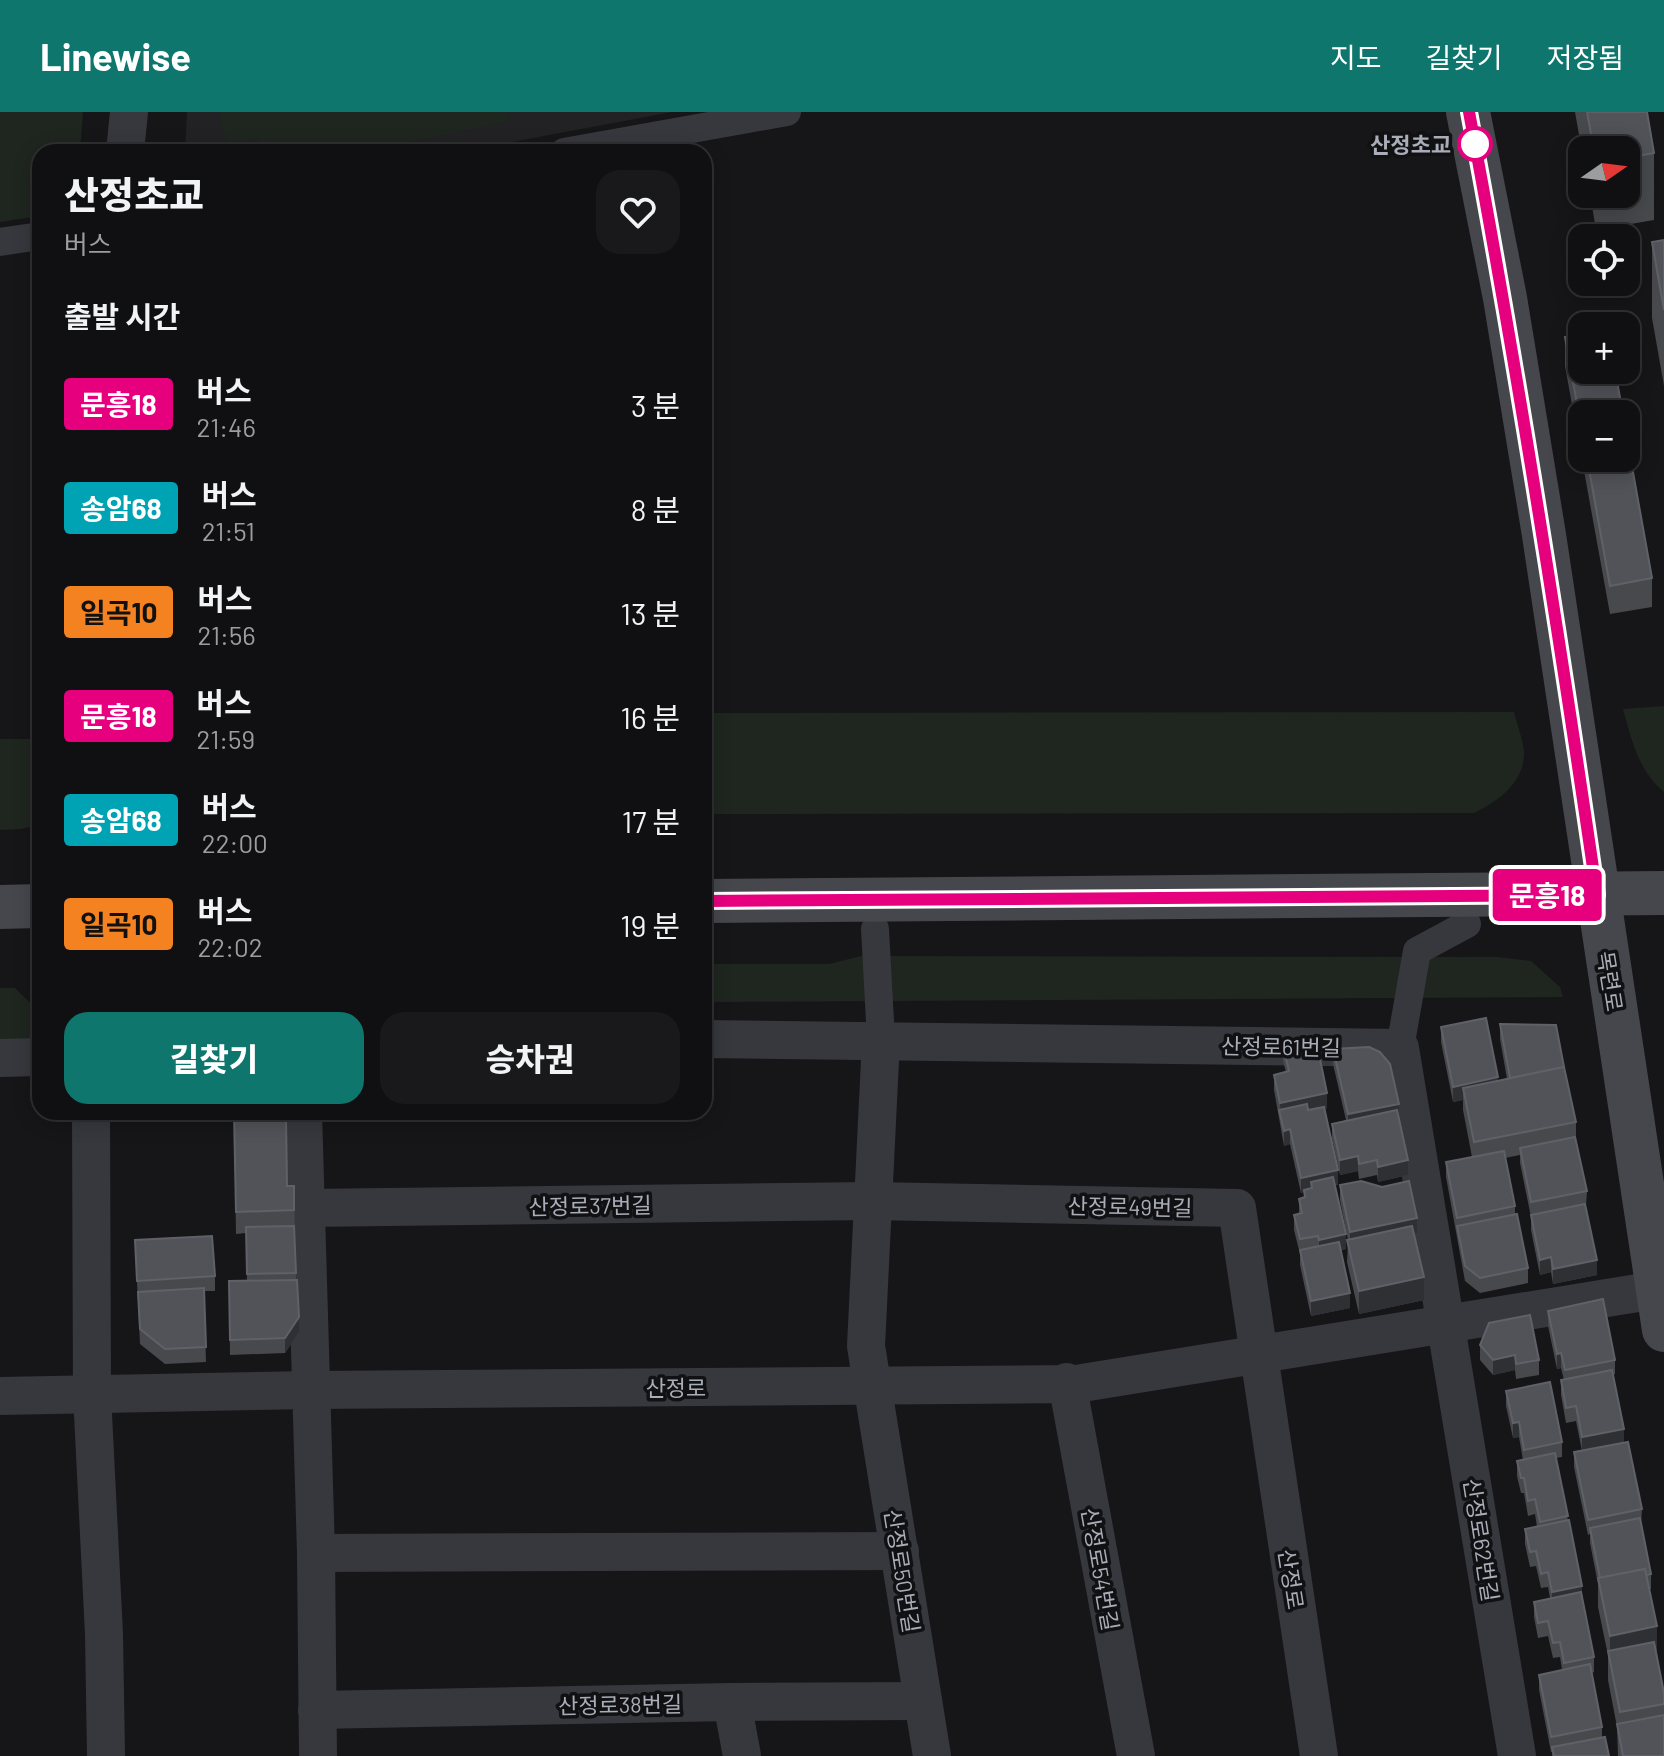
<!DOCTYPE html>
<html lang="ko">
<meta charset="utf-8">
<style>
:root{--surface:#101012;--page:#19191b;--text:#f1f3f6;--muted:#9c9d9f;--line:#303032;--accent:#0f766e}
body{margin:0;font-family:Barlow,"Noto Sans KR",sans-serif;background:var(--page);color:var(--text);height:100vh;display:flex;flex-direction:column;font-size:30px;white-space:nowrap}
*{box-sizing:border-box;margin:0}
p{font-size:26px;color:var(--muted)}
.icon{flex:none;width:44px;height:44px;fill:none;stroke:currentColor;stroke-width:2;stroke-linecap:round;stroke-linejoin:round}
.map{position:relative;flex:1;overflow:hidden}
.panel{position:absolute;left:32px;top:32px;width:680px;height:976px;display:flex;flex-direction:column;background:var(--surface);border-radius:24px;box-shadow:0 4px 20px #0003,0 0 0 2px var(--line)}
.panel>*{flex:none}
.badge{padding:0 16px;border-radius:6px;font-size:28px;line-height:52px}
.needle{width:52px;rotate:76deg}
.fabs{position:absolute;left:1568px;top:24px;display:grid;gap:16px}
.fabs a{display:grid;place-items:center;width:72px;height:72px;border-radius:16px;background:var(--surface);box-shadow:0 4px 20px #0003,0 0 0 2px var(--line);font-size:40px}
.map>.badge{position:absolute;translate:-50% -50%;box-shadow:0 0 0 4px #fff}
h2{padding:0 32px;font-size:30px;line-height:72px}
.round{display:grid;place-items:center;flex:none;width:84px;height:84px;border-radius:24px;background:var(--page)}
.overview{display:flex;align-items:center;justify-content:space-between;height:136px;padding:0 32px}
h1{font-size:38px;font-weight:800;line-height:60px}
.primary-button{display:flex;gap:16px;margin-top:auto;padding:16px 32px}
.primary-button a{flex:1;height:92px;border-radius:24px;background:var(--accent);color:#fff;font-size:32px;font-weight:800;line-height:92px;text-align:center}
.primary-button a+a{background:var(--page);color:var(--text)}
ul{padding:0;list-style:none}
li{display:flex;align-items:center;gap:24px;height:104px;padding:0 32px}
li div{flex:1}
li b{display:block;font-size:30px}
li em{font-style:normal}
li .badge{min-width:88px;font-weight:700;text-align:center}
header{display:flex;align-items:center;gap:48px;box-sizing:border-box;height:112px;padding:0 40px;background:var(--accent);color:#fff}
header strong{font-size:38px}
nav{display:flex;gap:44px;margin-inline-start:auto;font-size:28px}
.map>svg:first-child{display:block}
</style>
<header>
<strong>Linewise</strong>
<nav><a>지도</a><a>길찾기</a><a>저장됨</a></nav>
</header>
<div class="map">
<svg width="1664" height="1644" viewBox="0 0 1664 1644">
<rect width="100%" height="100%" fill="#161618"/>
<polygon fill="#222225" points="187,0 672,0 459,40 185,40"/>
<g fill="#1e261f">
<polygon points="0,0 83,0 80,40 40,40 40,104 0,110"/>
<polygon points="219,0 506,0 509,9 363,40 262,40 258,26 227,32"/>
<path d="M1664,594V680C1638,658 1632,629 1623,597Z"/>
<path d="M1514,600C1517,612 1522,625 1524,638C1526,669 1499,689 1474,701L704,702V601Z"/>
<polygon points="0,627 40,627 39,713 21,717 0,718"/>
<polygon points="861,844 1498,845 1531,849 1560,875 1563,885 704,890 704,852 829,852"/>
<polygon points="0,876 15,876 40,901 40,931 0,932"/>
</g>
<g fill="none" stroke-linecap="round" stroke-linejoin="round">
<g stroke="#37383d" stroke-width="28">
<polyline points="564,40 787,0"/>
<polyline points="0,130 40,124"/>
<polyline points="875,817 881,928"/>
<polyline points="1400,936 1417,839 1467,812"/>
</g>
<g stroke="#37383d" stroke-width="38">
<polyline points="125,40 129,0"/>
<polyline points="704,927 1400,936 1517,1644"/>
<polyline points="881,928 866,1234 932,1644"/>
<polyline points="0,946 40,945"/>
<polyline points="91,1000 92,1282 104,1522 106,1644"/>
<polyline points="303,1000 316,1441 318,1644"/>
<polyline points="306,1096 873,1089 1237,1096 1319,1644"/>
<polyline points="1067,1270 1136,1644"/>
<polyline points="0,1284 311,1278 1076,1272 1656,1178"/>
<polyline points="316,1441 900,1439"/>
<polyline points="732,1590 742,1644"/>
<polyline points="317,1598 732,1590 923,1589"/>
</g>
<g stroke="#45474d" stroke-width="44">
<polyline points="1468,0 1505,186 1544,423 1664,1218"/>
<polyline points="704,789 1664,781"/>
<polyline points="0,795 40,794"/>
</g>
</g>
<g fill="#47494d">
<polygon points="1575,0 1647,0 1654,41 1654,108 1596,118 1590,82 1626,82 1626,38 1582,38 1582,40"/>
<polygon points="1664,128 1664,274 1652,206 1652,130"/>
<polygon points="1565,225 1582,302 1582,346 1626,346 1652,466 1652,495 1610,502 1565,254"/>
<polygon points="1500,912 1576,1010 1576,1026 1587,1079 1586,1094 1597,1163 1553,1172 1551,1160 1540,1163 1531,1118 1531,1105 1520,1051 1520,1043 1505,1046 1515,1094 1515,1102 1528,1156 1528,1171 1480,1181 1465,1169 1446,1065 1446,1050 1472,1045 1463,998 1463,988 1453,990 1441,930 1441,915 1498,969 1507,967 1500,927"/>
<polygon points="1283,934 1327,996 1325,997 1338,1073 1335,1073 1346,1137 1341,1138 1350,1196 1311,1204 1300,1153 1300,1142 1294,1118 1294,1103 1299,1102 1299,1087 1304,1085 1304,1080 1301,1081 1290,1032 1284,1034 1274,978 1274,963 1286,960 1283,949"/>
<polygon points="1333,937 1399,1006 1408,1063 1378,1070 1377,1063 1359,1067 1358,1059 1340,1063 1332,1026 1332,1012 1346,1008 1333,952"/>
<polygon points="234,1000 286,1000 286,1004 278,1004 287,1074 294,1074 296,1168 299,1220 285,1241 230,1243 229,1169 247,1169 246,1121 236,1122"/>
<polygon points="1340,1073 1417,1121 1414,1122 1424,1188 1359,1202 1347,1150 1348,1128 1340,1088"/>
<polygon points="135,1128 215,1164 215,1179 204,1179 206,1250 165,1252 140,1232"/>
<polygon points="1548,1199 1615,1248 1615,1262 1613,1263 1624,1330 1642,1397 1641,1412 1651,1462 1651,1477 1649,1478 1656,1543 1664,1581 1664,1644 1618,1644 1617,1615 1608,1568 1608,1543 1598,1495 1598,1472 1590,1431 1590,1422 1588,1423 1574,1355 1574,1340 1582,1339 1576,1309 1566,1311 1561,1283 1561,1268 1564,1268 1561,1256 1557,1257 1548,1214"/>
<polygon points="1480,1233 1539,1248 1539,1263 1516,1267 1515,1258 1493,1263 1480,1248"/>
<polygon points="1506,1279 1562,1330 1562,1345 1556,1346 1594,1545 1594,1560 1592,1561 1602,1615 1602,1625 1609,1644 1552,1644 1552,1640 1551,1640 1539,1578 1539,1563 1562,1558 1560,1545 1553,1546 1548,1524 1538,1526 1534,1505 1534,1490 1550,1486 1548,1475 1541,1476 1536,1454 1530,1455 1525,1432 1525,1417 1537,1415 1535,1402 1528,1404 1524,1381 1521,1381 1517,1364 1517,1349 1523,1348 1519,1325 1513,1326 1506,1294"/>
</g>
<g fill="#2f3033">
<polygon points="1498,965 1498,980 1463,976 1463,988 1453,990 1453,975"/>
<polygon points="1327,981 1327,996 1281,1006 1280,991"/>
<polygon points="1399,992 1399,1007 1348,1017 1348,1002"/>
<polygon points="1290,1017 1290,1032 1284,1034 1284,1019"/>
<polygon points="1358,1044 1358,1059 1340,1063 1340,1048"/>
<polygon points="1408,1048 1408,1063 1378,1070 1378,1055"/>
<polygon points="1338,1058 1338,1073 1312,1078 1311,1070 1311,1078 1301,1081 1301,1066"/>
<polygon points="1417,1106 1417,1121 1350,1135 1350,1120"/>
<polygon points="1346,1122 1346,1137 1319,1143 1319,1128"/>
<polygon points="1551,1145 1551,1160 1540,1163 1540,1148"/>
<polygon points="1597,1148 1597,1163 1553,1172 1553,1157"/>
<polygon points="1424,1165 1424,1188 1359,1202 1359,1179"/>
<polygon points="1350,1181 1350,1196 1311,1204 1311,1189"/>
<polygon points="299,1205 299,1220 285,1241 285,1226"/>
<polygon points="1561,1241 1561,1256 1557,1257 1557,1242"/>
<polygon points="1515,1243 1515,1258 1493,1263 1493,1248"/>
<polygon points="1519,1310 1519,1325 1513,1326 1513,1311"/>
<polygon points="1624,1317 1624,1332 1582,1340 1582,1325"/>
<polygon points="1582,1474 1582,1489 1552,1495 1552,1480"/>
<polygon points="1657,1514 1657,1543 1610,1549 1610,1524"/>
</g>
<g fill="#525359" stroke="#5f6168" stroke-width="2">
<polygon points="1587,0 1647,0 1654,41 1626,46 1626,38 1594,38"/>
<polygon points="1664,128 1664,198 1652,130"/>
<polygon points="1582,222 1582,258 1615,258 1623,302 1582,302 1582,320 1565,225"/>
<polygon points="1626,321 1652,466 1610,474 1587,346 1626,346"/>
<polygon points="1486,906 1498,965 1453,975 1441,915"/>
<polygon points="1500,912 1556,913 1564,955 1510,966"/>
<polygon points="1298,930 1320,947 1327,981 1280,991 1274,963 1289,959 1283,934"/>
<polygon points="1369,935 1380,940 1390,952 1399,992 1348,1002 1333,937"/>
<polygon points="1564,955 1576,1010 1474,1030 1463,976"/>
<polygon points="1307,992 1308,998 1324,995 1338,1058 1301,1066 1290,1017 1284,1019 1279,998"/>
<polygon points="1397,998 1408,1048 1378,1055 1377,1048 1359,1052 1358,1044 1340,1048 1332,1012"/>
<polygon points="234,1000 278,1000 279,1006 286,1006 287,1074 294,1074 294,1098 236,1100"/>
<polygon points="1575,1025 1587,1079 1531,1090 1520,1036"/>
<polygon points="1504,1039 1515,1094 1457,1106 1446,1050"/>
<polygon points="1333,1065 1346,1122 1319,1128 1318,1124 1300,1127 1294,1103 1302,1101 1299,1087 1305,1085 1304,1078 1312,1076 1311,1070"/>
<polygon points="1361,1069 1382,1075 1409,1069 1417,1106 1350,1120 1340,1073"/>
<polygon points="1585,1092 1597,1148 1553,1157 1551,1145 1540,1148 1531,1103"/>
<polygon points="1517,1102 1528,1156 1480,1166 1465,1154 1457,1114"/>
<polygon points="294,1114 296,1161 247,1162 246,1115"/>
<polygon points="1412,1114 1424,1165 1359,1179 1347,1128"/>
<polygon points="212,1124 215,1164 137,1169 135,1128"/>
<polygon points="1339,1130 1350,1181 1311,1189 1300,1138"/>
<polygon points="297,1168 299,1205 285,1226 230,1228 229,1169"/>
<polygon points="204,1176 206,1235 165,1237 140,1217 138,1180"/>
<polygon points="1603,1187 1615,1248 1565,1258 1561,1241 1557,1242 1548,1199"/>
<polygon points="1530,1203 1539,1248 1516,1252 1515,1243 1493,1248 1480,1233 1489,1211"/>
<polygon points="1612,1258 1624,1317 1582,1325 1576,1294 1566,1296 1561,1268"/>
<polygon points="1550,1270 1562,1330 1524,1338 1519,1310 1513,1311 1506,1279"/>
<polygon points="1628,1330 1642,1397 1588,1408 1574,1340"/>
<polygon points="1555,1341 1568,1404 1540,1410 1535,1387 1528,1389 1524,1366 1521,1366 1517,1349"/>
<polygon points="1640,1406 1651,1462 1646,1463 1645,1457 1600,1466 1590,1416"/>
<polygon points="1569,1408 1582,1474 1552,1480 1548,1460 1541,1462 1536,1439 1530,1440 1525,1417"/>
<polygon points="1645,1457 1657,1514 1610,1524 1598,1466"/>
<polygon points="1581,1480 1594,1545 1564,1551 1560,1530 1553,1531 1548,1509 1538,1511 1534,1490"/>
<polygon points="1654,1530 1664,1581 1664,1592 1620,1600 1608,1539"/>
<polygon points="1590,1552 1602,1615 1551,1625 1539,1563"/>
<polygon points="1664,1603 1664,1644 1623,1644 1617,1612"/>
<polygon points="1605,1625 1609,1644 1554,1644 1552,1635"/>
</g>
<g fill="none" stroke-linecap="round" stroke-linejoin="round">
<g stroke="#fff" stroke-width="18">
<path id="line" d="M704,789L1597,783C1559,521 1518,260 1469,0"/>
</g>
<use href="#line" stroke="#e6007e" stroke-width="12"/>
</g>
<circle fill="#fff" stroke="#e6007e" stroke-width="4" cx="1475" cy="32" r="16"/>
<g text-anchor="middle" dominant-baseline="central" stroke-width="7" stroke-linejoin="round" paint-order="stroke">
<g font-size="22" font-weight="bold" fill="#a8adb8" stroke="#111113" text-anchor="end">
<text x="1451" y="32">산정초교</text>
</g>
<g font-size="22" fill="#a8adb8" stroke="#111113">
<text transform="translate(1611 869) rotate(81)">목련로</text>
<text transform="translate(1281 934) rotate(1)">산정로61번길</text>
<text transform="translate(590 1093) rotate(-1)">산정로37번길</text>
<text transform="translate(1130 1094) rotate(1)">산정로49번길</text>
<text x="676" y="1275">산정로</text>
<text transform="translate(1482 1428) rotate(81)">산정로62번길</text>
<text transform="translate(1101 1457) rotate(80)">산정로54번길</text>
<text transform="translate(903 1459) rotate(81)">산정로50번길</text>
<text transform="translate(1292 1467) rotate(81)">산정로</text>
<text transform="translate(620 1592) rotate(-1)">산정로38번길</text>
</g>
</g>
</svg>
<div class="fabs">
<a><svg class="needle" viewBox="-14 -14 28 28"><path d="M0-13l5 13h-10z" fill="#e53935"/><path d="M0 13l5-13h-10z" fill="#9c9d9f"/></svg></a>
<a><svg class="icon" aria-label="locate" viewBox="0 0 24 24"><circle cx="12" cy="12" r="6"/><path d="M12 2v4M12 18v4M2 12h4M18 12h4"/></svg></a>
<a>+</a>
<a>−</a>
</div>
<b class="badge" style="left:1547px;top:783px;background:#e6007e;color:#fff">문흥18</b>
<section class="panel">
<div class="overview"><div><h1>산정초교</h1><p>버스</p></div><a class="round"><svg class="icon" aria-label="heart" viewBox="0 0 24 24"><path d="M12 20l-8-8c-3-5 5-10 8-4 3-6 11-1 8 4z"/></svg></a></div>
<h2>출발 시간</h2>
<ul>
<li><span class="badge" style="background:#e6007e;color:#fff">문흥18</span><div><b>버스</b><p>21:46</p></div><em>3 분</em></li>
<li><span class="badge" style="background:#00a3b4;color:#fff">송암68</span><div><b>버스</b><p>21:51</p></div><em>8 분</em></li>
<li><span class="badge" style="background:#f58220;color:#111">일곡10</span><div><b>버스</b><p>21:56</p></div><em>13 분</em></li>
<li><span class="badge" style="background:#e6007e;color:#fff">문흥18</span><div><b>버스</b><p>21:59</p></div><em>16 분</em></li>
<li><span class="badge" style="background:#00a3b4;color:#fff">송암68</span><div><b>버스</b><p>22:00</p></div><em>17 분</em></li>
<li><span class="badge" style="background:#f58220;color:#111">일곡10</span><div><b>버스</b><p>22:02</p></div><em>19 분</em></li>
</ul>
<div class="primary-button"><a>길찾기</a><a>승차권</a></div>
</section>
</div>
